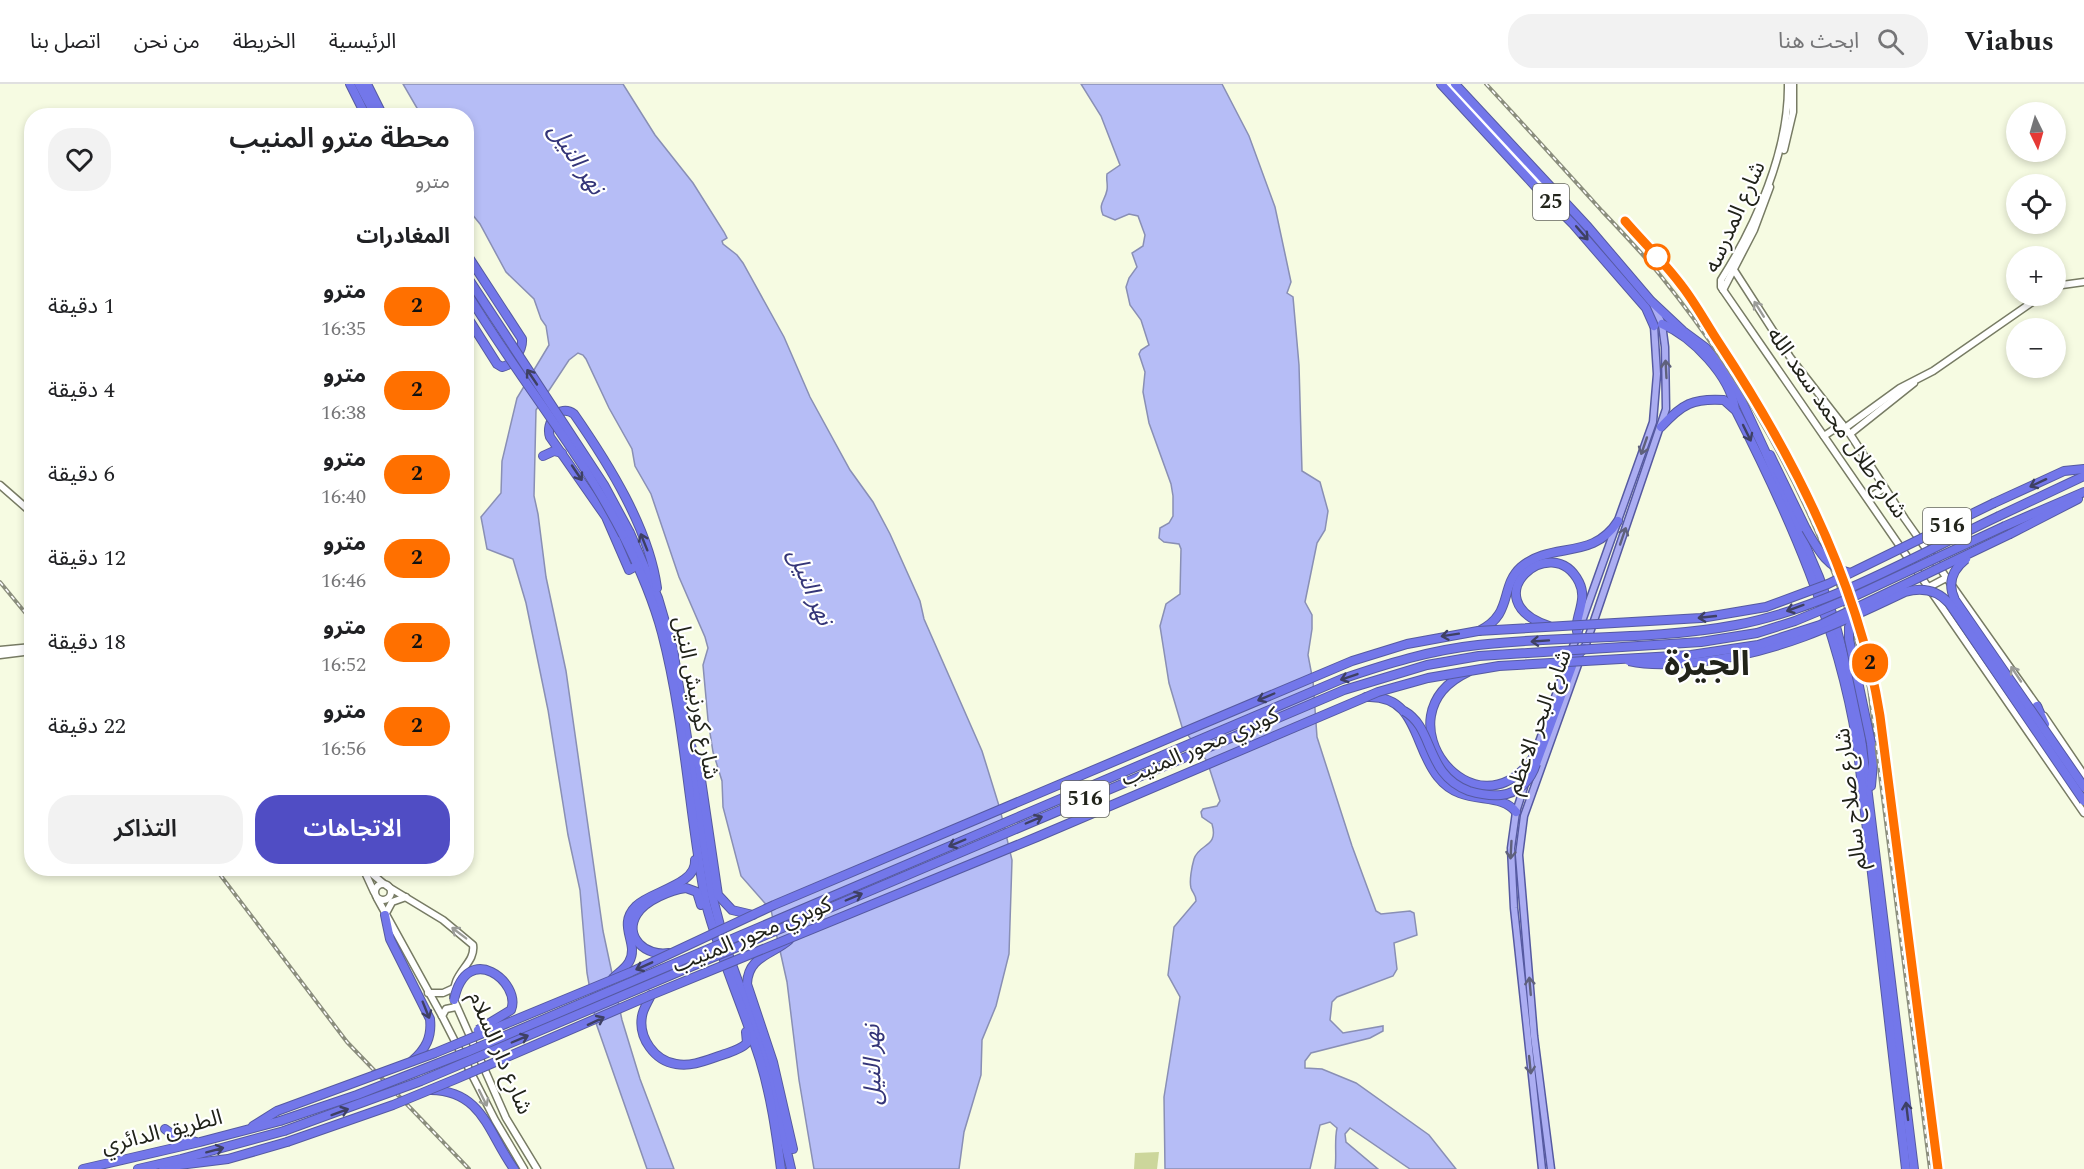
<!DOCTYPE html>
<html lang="ar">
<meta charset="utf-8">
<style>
:root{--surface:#fff;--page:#f2f2f2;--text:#202124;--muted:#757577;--line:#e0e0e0;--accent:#504dc4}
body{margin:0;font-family:Spectral,"Noto Sans Arabic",serif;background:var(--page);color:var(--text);direction:rtl;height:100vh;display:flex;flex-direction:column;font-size:22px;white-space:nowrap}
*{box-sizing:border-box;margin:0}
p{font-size:20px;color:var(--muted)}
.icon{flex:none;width:33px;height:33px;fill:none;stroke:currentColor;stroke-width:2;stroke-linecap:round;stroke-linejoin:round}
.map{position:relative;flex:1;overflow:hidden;direction:ltr}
.side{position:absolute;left:24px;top:24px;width:450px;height:768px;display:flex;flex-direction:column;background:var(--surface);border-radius:24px;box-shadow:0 3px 9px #0003;direction:rtl}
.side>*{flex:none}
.badge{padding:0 12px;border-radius:20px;font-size:21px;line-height:39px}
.needle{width:39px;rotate:175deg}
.controls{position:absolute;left:2006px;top:18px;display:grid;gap:12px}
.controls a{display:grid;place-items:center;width:60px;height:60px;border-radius:50%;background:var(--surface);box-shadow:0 3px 9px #0003;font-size:30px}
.map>.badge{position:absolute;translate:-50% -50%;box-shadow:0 0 0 3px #fff}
h2{padding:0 24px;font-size:22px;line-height:54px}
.round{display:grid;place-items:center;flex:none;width:63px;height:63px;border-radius:24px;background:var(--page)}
.overview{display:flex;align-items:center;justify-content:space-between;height:102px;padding:0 24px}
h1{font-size:28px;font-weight:600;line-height:45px}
.primary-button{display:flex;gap:12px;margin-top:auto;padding:12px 24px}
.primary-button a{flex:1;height:69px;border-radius:24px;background:var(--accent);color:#fff;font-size:24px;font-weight:600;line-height:69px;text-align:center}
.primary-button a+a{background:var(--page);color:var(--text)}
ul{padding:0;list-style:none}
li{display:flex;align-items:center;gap:18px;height:84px;padding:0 24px}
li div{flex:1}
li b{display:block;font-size:22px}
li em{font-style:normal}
li .badge{min-width:66px;font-weight:700;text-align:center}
header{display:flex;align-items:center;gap:36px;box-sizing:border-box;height:84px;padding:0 30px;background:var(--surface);border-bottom:2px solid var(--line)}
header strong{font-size:28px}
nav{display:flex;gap:33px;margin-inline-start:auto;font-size:21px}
.search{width:420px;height:54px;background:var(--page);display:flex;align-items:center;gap:15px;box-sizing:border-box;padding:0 21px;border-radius:24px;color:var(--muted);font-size:22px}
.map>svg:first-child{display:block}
</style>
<header>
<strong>Viabus</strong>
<div class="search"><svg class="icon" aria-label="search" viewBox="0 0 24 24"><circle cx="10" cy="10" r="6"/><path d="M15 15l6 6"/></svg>ابحث هنا</div>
<nav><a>الرئيسية</a><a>الخريطة</a><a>من نحن</a><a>اتصل بنا</a></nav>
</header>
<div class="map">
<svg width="2084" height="1085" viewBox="0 0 2084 1085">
<rect width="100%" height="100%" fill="#f6fbe2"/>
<polygon fill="#ccd69b" points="1159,1068 1157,1085 1134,1085 1135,1069"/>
<g fill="#b6bdf6" stroke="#898fb4" stroke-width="1.5">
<polygon points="403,0 623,0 655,51 693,99 724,148 727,154 722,157 723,160 737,171 743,179 784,253 810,313 850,386 873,418 890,450 920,517 924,535 982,667 1000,725 1012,776 1009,870 996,922 982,956 981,991 964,1048 959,1085 814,1085 799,996 787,898 771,826 741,792 723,723 722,697 713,668 708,636 703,581 708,564 705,553 679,493 651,410 635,382 632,365 609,324 586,275 583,271 578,269 569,276 536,326 534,412 538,430 546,493 566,587 603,847 622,936 640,995 674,1085 647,1085 596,939 587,889 580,806 568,751 548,626 526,519 513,475 487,465 481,433 501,409 502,377 517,314 549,261 546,242 541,235 534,215 506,188 480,140 467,124 466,32 421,31"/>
<path d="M1081,0H1222L1249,52L1275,123L1291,198L1287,209L1293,213L1299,281L1302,387L1320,398L1328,427L1325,446L1317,459L1305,518L1312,531V545L1308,571L1313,597L1317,653L1352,762L1376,827L1381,830L1410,827L1414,829L1417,851L1394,859L1397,885L1393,892L1337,913L1332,918L1330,936L1343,949L1383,942V947L1370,954L1311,969L1305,977V984L1322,985L1356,999L1429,1051L1456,1085H1410L1350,1044L1345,1050L1346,1058L1378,1085H1335C1337,1071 1334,1058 1337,1044L1330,1038L1320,1041L1310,1085H1165L1164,1013L1180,913L1168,891L1174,843L1196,817C1196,810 1193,810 1191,804C1189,797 1192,782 1194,775C1199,759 1219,764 1212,740L1202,733L1201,728L1203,725L1217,722L1220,717L1207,677L1182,643L1169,599L1160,542L1166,520L1180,510L1181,465L1179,460L1164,458L1159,454L1160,444L1169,439L1173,432V412L1171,400L1149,339L1143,308L1145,288L1139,270L1141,266L1149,261L1148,258L1141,236L1130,221L1126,203L1129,194L1137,183L1132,169L1143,162L1145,151L1138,132L1129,130L1115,136L1103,131C1098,119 1105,117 1107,106C1108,100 1106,96 1107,90L1120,81L1101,32Z"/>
</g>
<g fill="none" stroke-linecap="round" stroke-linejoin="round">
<g stroke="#777b64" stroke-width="9">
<g id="secondary">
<polyline points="1448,0 1558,118 1567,133"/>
<path d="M1788,0C1789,66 1756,141 1721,196V203L2084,729"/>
<polyline points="1784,66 1793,28 1793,0"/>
<polyline points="1734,186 1790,273 1850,350 1905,435 2038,623"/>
<polyline points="2055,202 2084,198"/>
<polyline points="1723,206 1754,146 1770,103"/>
<polyline points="1845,344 1900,304 1933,287 2041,212"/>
<polyline points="1850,350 1914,299"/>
<polyline points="1824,352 1842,340"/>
<polyline points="0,401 32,429"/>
<polyline points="1868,415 1884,404"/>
<polyline points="1929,503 1946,494"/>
<polyline points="0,566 32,563"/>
<polyline points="0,571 32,567"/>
<polyline points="2044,632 2084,691"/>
<polyline points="363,784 374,808"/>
<polyline points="365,784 384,800"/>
<circle cx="383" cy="808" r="8"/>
<path d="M387,802L443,836L473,861C476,881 450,888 454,916L506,1034L537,1085"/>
<polyline points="377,814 442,932 495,1036 524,1085"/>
<polyline points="385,831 392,818 406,813"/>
<polyline points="428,909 443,909 454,904"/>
<polyline points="442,932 446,925 456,923"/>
</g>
</g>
<g stroke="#565aa1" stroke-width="9">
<g id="primary">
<polyline points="1584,566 1666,325 1665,263 1662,240 1653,220"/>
<polyline points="1542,1085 1514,824 1511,764 1516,728 1534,672 1653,338 1657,290 1654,242"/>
<polyline points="1551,1085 1534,952 1519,771 1524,732 1580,575"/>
</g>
</g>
<g stroke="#565aa1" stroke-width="10">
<g id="highway">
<polyline points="350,0 366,32"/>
<polyline points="359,0 376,32"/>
<polyline points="367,0 383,32"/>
<polyline points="1441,0 1536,103 1573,140 1646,224 1654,242"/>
<polyline points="1455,0 1588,143 1651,217 1683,247 1706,264 1716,276 1739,311 1765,367 1819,493 1834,535 1857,621 1914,1085"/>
<path d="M466,169L522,255C523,266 513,281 502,283L497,280L466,231"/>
<path d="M1662,240C1693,253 1730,292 1735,325C1789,431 1838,541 1857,659L1906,1085"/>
<path d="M1661,343C1682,320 1693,314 1724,316L1734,325"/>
<polyline points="1770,371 1806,445"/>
<polyline points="543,372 554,367 562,369"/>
<polyline points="1994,419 2064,387 2084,385"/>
<polyline points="1999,432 2084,392"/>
<polyline points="2005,442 2084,408"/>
<polyline points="630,449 658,514 673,565 712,811 726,864 764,969 791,1085"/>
<polyline points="2010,450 2078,415"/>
<path d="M623,451C639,483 653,515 662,549C685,637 689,730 706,820C720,873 743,923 760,976C771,1012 776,1048 781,1085"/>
<path d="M638,481L629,486L606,433L550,353C545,339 559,319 574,330C608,379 649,444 657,504"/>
<path d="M1549,542C1471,516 1552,444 1579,498C1589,518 1572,535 1578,551"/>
<path d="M1479,547C1514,530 1499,503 1521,483C1551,457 1593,477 1618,437"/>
<path d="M1468,588C1375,632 1476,759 1534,672"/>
<path d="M1366,613C1418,610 1413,663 1438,693C1462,724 1499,706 1516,728"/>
<polyline points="2037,622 2045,640"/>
<polyline points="1871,659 1873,679 1871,702"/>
<polyline points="691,662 699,682 718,811 732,826 753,831"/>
<polyline points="1536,680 1575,574 1584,564"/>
<path d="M385,831L390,855L430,935C432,953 426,965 412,977"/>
<path d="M789,856C772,871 748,872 747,900L773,978L793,1065"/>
<path d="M669,869C646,873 623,853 637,830C646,816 671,806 686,804L697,808L701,821"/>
<path d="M613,894C618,889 625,885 629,878C640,859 616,842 636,822C651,807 697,801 695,776"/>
<path d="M651,911C648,918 643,925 642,932C638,954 655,977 676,980C692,983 707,976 722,971C730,968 740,966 747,959L746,948"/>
<path d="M431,1006C483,1007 488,1049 514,1085"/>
<polyline points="253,1042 277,1027"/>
<polyline points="165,1045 173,1051 196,1058"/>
<polyline points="163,1083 228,1075 287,1058"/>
<polyline points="83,1085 200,1058 280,1037"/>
<polyline points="138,1085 181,1075 284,1047"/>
</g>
</g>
<use href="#secondary" stroke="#fff" stroke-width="6"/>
<use href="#primary" stroke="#abadf2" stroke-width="6"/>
<use href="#highway" stroke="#7377ea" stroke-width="8"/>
<g stroke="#8b8e7d" stroke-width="4">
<g id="rail">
<path d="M1486,0C1525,42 1564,85 1602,127C1622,148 1642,169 1660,191C1758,313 1832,451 1869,604L1930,1085"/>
<polyline points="1625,137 1683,203 1699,228"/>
<polyline points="0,498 32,537"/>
<polyline points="215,784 347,958 469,1085"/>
</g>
</g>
<use href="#rail" stroke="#fff" stroke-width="1.5" stroke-dasharray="4.5" stroke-linecap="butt"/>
<g stroke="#565aa1" stroke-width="10" stroke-linecap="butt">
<g id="highway-bridge">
<polyline points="466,191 604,401 630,449"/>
<path d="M466,207C516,291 579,365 623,451"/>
<path d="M1806,445C1817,464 1827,484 1850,489"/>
<path d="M1966,475C1952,486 1947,500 1955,516L2084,703"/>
<polyline points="1855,532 1849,543 1849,555 1871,659"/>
<path d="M1629,577C1652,582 1675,580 1698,578C1775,570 1836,541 1905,508C1922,503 1937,506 1949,519L2084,717"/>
<path d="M1404,627C1435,644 1424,690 1469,707C1479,710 1490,712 1501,711C1519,709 1531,696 1536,680"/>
<path d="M454,916C467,855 522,899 511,926L478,946"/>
<polyline points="277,1027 435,969 631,888 774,821 1352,577 1407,560 1478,547 1701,534 1766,523 1828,500 1994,419"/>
<path d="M280,1037L357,1011L467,968L1342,595C1386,580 1431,566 1478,561C1563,551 1651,557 1736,541C1824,525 1917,471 1999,432"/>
<polyline points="284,1047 421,997 1344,606 1427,581 1479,572 1701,558 1757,549 1795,537 1855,512 2005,442"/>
<polyline points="287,1058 393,1021 456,995 651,911 1037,753 1378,608 1428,594 1499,582 1691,571 1758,561 1820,541 2010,450"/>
</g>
</g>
<use href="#highway-bridge" stroke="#7377ea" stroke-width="8"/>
</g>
<defs><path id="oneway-shaft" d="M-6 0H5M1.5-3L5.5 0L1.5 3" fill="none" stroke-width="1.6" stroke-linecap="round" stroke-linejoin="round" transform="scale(1.5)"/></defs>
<g stroke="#3e4063">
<use href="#oneway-shaft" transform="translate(1582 149) rotate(49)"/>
<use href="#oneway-shaft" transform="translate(532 293) rotate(-124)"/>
<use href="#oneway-shaft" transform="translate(1747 349) rotate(64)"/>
<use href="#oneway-shaft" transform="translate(577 389) rotate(56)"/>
<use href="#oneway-shaft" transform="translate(2038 399) rotate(155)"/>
<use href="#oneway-shaft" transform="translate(644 458) rotate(-112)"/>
<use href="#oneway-shaft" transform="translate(1795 524) rotate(160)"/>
<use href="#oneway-shaft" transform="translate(1707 533) rotate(174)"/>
<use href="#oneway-shaft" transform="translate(1450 551) rotate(171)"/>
<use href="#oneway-shaft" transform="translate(1540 557) rotate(176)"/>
<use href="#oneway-shaft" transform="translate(1349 593) rotate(161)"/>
<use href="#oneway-shaft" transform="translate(1266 613) rotate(157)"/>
<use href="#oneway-shaft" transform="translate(1034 736) rotate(-23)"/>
<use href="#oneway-shaft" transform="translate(957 759) rotate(157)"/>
<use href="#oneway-shaft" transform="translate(854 813) rotate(-23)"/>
<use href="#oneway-shaft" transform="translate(644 882) rotate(156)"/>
<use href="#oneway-shaft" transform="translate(426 926) rotate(68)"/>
<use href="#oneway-shaft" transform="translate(596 937) rotate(-25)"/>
<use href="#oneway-shaft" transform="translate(520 955) rotate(-23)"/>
<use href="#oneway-shaft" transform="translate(1907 1027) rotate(-97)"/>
<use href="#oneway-shaft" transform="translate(340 1028) rotate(-20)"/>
<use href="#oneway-shaft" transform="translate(215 1066) rotate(-15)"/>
</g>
<g stroke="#9b9c98">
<use href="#oneway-shaft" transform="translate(1759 225) rotate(-122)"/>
<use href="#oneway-shaft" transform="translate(2016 590) rotate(-124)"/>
<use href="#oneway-shaft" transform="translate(459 849) rotate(-143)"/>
<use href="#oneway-shaft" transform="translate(483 1014) rotate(64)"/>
</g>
<g stroke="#5f617b">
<use href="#oneway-shaft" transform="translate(1666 285) rotate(-93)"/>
<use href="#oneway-shaft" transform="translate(1644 362) rotate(109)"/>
<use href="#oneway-shaft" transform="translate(1623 452) rotate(-71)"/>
<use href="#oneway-shaft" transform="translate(1511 766) rotate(93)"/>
<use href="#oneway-shaft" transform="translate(1530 902) rotate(-95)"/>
<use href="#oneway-shaft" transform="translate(1530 981) rotate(84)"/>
</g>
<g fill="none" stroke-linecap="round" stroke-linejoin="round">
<g stroke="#fff" stroke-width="14">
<path id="line" d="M1625,137C1644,159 1665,179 1682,202C1696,220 1707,241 1719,259C1793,371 1859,499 1880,632L1938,1085"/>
</g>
<use href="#line" stroke="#ff7000" stroke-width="9"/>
</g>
<circle fill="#fff" stroke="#ff7000" stroke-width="3" cx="1657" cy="173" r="12"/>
<g text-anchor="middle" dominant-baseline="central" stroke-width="4.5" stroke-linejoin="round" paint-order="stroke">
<g fill="#fff" stroke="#64655f" stroke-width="1.5">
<rect x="1533" y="100" width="36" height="36" rx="4.5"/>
<rect x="1923" y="424" width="48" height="36" rx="4.5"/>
<rect x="1061" y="697" width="48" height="36" rx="4.5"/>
</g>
<g font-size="21" font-weight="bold" fill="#21231a">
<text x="1551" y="118">25</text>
<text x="1947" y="442">516</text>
<text x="1085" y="715">516</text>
</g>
<g font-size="22" fill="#21231a" stroke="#fff">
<text transform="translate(1735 133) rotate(-66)">شارع المدرسه</text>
<text transform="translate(1837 339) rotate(55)">شارع طلال محمد سعد الله</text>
<text transform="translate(696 614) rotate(79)">شارع كورنيش النيل</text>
<text transform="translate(1539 638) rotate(-70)">شارع البحر الاعظم</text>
<text transform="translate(1200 663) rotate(-23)">كوبري محور المنيب</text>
<text transform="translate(1851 715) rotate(-97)">شارع صلاح سالم</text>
<text transform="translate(752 851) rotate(-22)">كوبري محور المنيب</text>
<text transform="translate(500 969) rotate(67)">شارع دار السلام</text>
<text transform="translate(162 1048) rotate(-14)">الطريق الدائري</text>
</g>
<g font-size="24" font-style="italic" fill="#343578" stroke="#fff">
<text transform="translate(576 75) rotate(56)">نهر النيل</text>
<text transform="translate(810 503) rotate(67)">نهر النيل</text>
<text transform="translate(873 981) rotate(-91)">نهر النيل</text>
</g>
<g font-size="34" font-weight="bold" fill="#21231a" stroke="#fff">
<text x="1707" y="581">الجيزة</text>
</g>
</g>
</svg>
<div class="controls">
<a><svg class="needle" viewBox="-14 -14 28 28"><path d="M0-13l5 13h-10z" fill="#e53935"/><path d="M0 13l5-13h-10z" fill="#757577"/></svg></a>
<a><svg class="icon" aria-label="locate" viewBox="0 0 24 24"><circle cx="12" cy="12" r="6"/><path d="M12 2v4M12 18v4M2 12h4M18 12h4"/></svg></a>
<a>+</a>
<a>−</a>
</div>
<b class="badge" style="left:1870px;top:579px;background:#ff7000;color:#111">2</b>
<section class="side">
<div class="overview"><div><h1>محطة مترو المنيب</h1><p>مترو</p></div><a class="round"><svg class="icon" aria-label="heart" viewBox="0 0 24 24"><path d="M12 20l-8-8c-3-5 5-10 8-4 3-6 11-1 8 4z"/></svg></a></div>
<h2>المغادرات</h2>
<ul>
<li><span class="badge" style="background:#ff7000;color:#111">2</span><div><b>مترو</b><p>16:35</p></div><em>1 دقيقة</em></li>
<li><span class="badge" style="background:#ff7000;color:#111">2</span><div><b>مترو</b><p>16:38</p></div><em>4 دقيقة</em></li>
<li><span class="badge" style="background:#ff7000;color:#111">2</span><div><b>مترو</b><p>16:40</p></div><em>6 دقيقة</em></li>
<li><span class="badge" style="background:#ff7000;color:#111">2</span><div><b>مترو</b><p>16:46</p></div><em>12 دقيقة</em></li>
<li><span class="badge" style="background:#ff7000;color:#111">2</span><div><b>مترو</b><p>16:52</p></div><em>18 دقيقة</em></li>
<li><span class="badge" style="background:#ff7000;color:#111">2</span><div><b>مترو</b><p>16:56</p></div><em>22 دقيقة</em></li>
</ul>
<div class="primary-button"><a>الاتجاهات</a><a>التذاكر</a></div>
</section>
</div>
